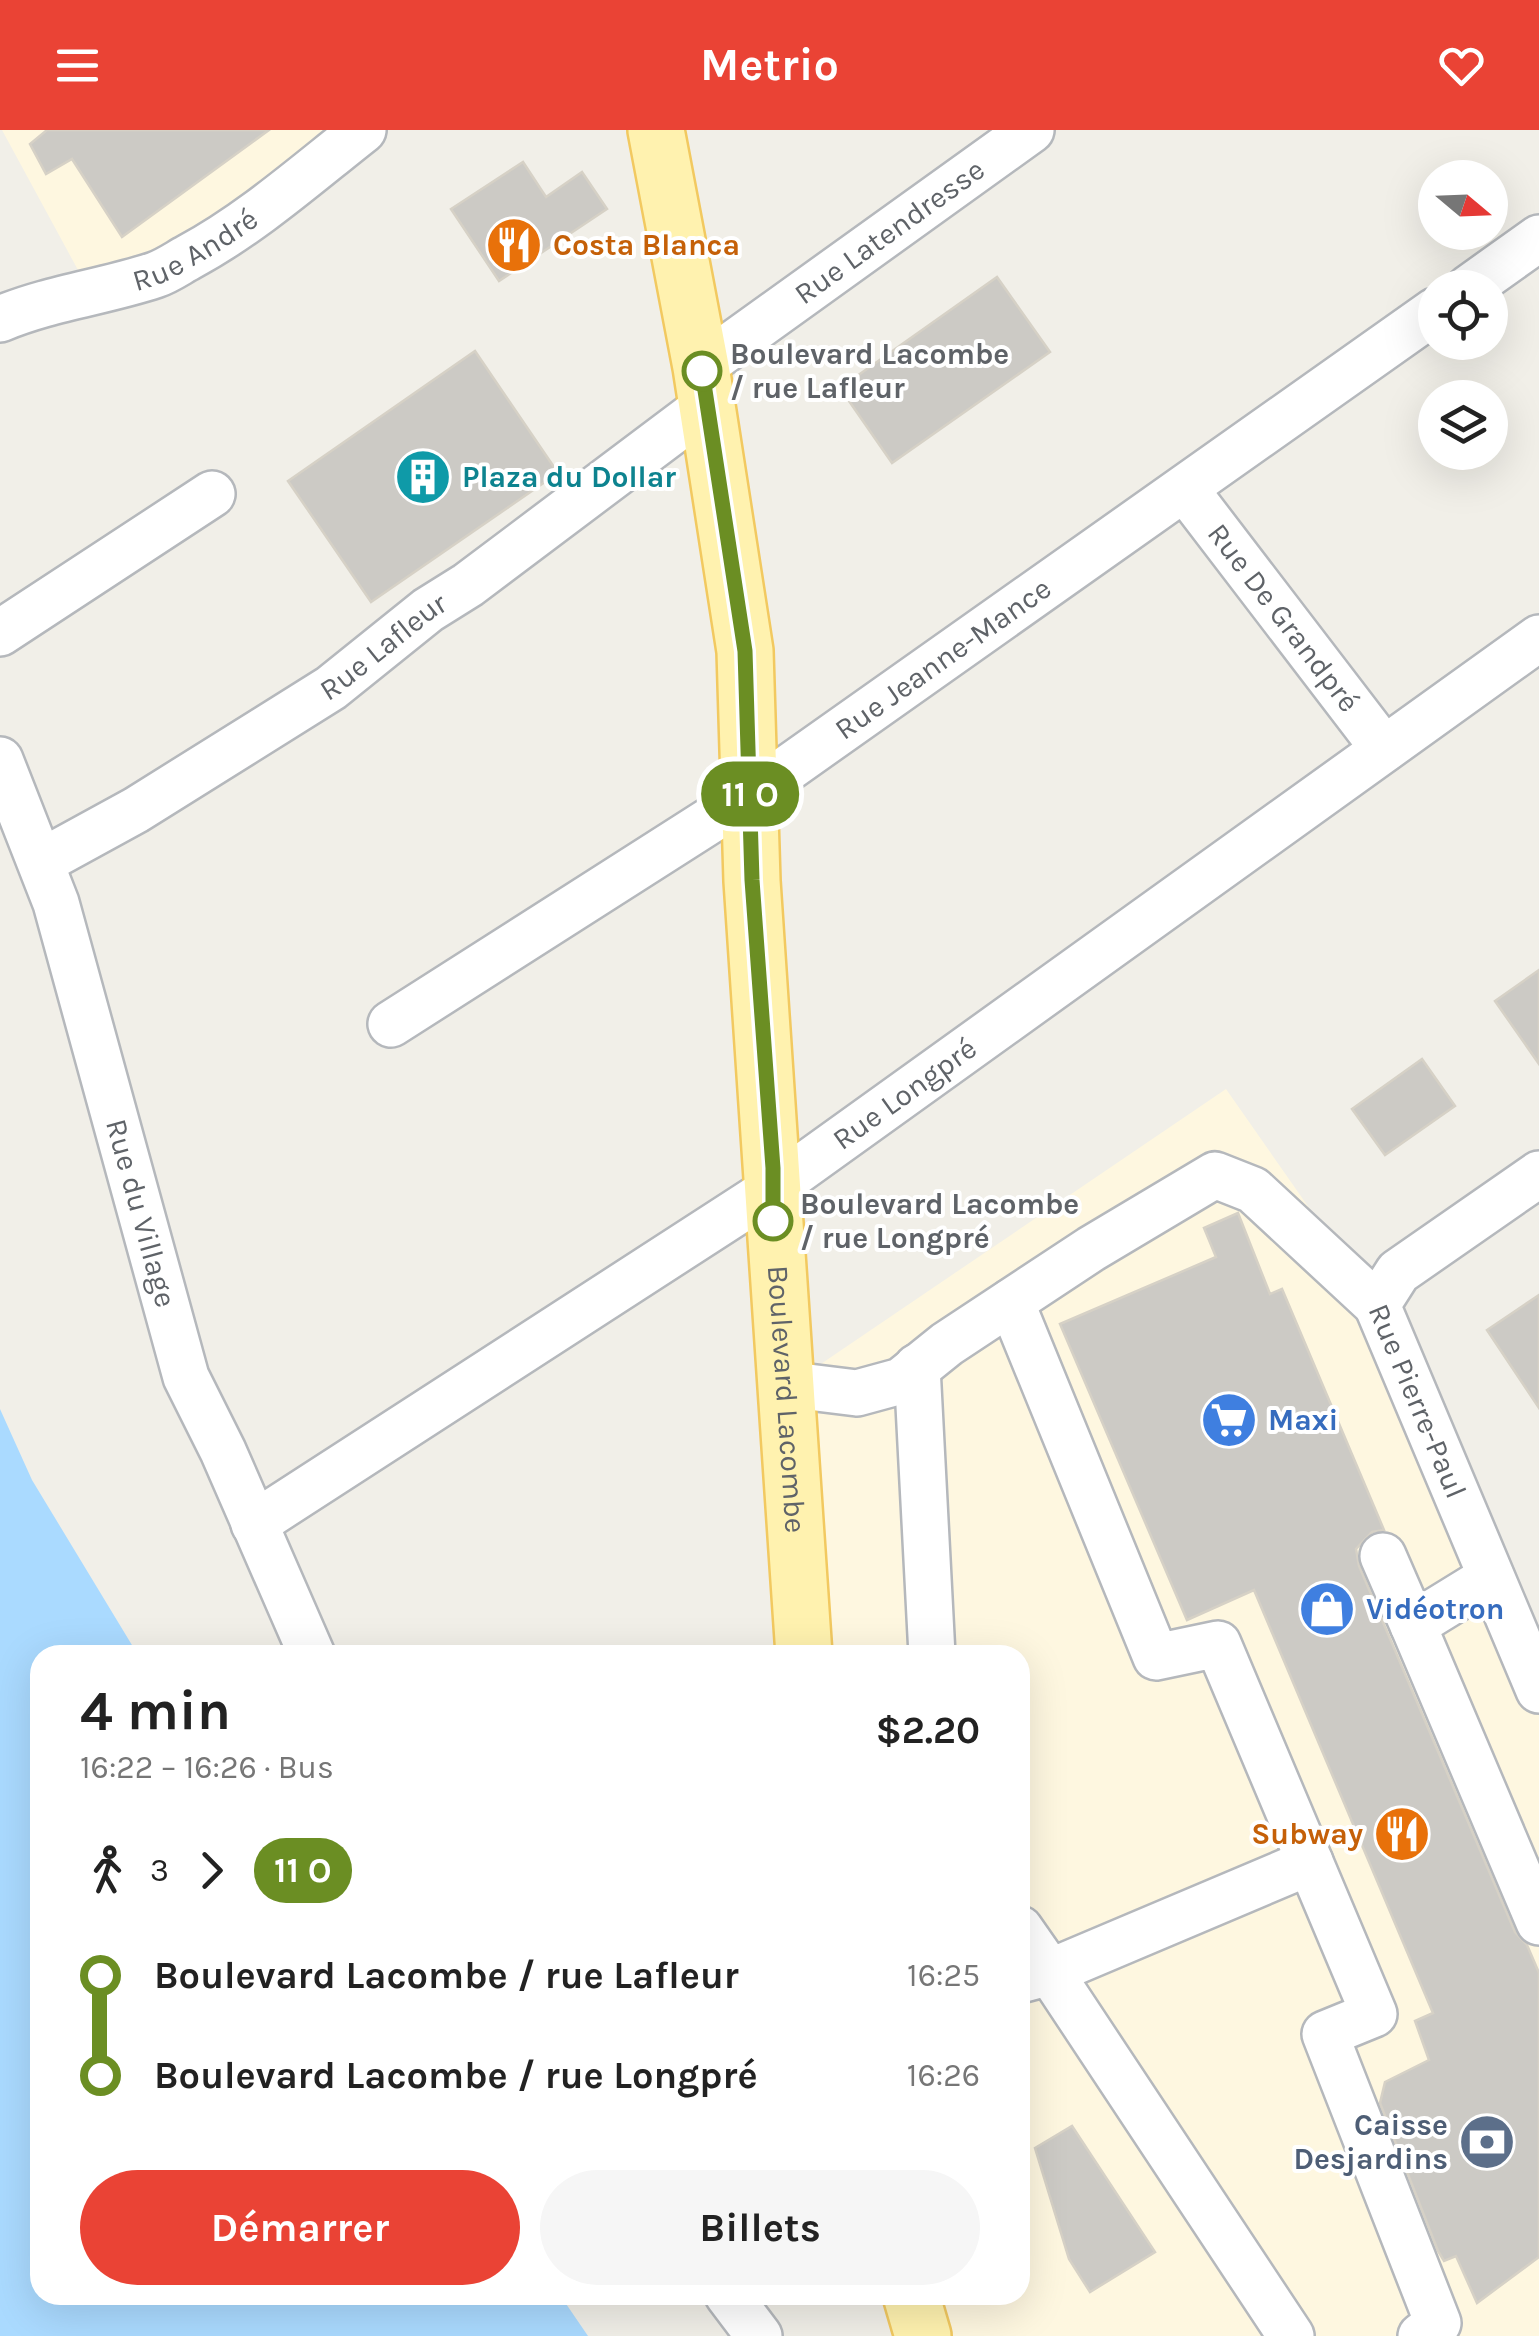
<!DOCTYPE html>
<html lang="fr">
<meta charset="utf-8">
<style>
:root{--surface:#fff;--page:#f6f6f6;--text:#222;--muted:#767676;--accent:#ea4335}
body{margin:0;font-family:Karla,sans-serif;background:var(--page);color:var(--text);height:100vh;display:flex;flex-direction:column;font-size:38px;white-space:nowrap}
*{box-sizing:border-box;margin:0}
p{font-size:32px;color:var(--muted)}
.icon{flex:none;width:55px;height:55px;fill:none;stroke:currentColor;stroke-width:2;stroke-linecap:round;stroke-linejoin:round}
.map{position:relative;flex:1;overflow:hidden}
.sheet{position:absolute;left:30px;top:1515px;width:1000px;height:660px;display:flex;flex-direction:column;background:var(--surface);border-radius:30px;box-shadow:0 10px 40px #0002}
.sheet>*{flex:none}
.badge{padding:0 20px;border-radius:32px;font-size:35px;line-height:65px}
.needle{width:65px;rotate:109deg}
.tools{position:absolute;left:1418px;top:30px;display:grid;gap:20px}
.tools a{display:grid;place-items:center;width:90px;height:90px;border-radius:50%;background:var(--surface);box-shadow:0 10px 40px #0002;font-size:50px}
.map>.badge{position:absolute;translate:-50% -50%;box-shadow:0 0 0 5px #fff}
.legs{display:flex;align-items:center;gap:15px;height:110px;padding:0 50px;font-size:32px}
.legs p{margin-inline-start:auto}
.summary{display:flex;align-items:center;justify-content:space-between;height:170px;padding:0 50px}
h1{font-size:55px;font-weight:700;line-height:75px}
.button{display:flex;gap:20px;margin-top:auto;padding:20px 50px}
.button a{flex:1;height:115px;border-radius:60px;background:var(--accent);color:#fff;font-size:40px;font-weight:700;line-height:115px;text-align:center}
.button a+a{background:var(--page);color:var(--text)}
ul{padding:0 50px;list-style:none}
li{display:flex;align-items:center;gap:35px;height:100px;font-size:38px}
li i{display:grid;place-items:center;width:15px;height:100%;margin:0 12px;background:currentColor}
li i::after{content:'';width:25px;height:25px;margin:-12px;border:8px solid;border-radius:50%;background:var(--surface)}
li p{margin-inline-start:auto}
li:first-child i{background:linear-gradient(#0000 50%,currentColor 0)}
li:last-child i{background:linear-gradient(currentColor 50%,#0000 0)}
header{display:flex;justify-content:space-between;align-items:center;height:130px;padding:0 50px;background:var(--accent);color:#fff;font-size:45px;font-weight:700}
.map>svg:first-child{display:block}
</style>
<header><svg class="icon" aria-label="menu" viewBox="0 0 24 24"><path d="M4 6h16M4 12h16M4 18h16"/></svg>Metrio<svg class="icon" aria-label="heart" viewBox="0 0 24 24"><path d="M12 20l-8-8c-3-5 5-10 8-4 3-6 11-1 8 4z"/></svg></header>
<div class="map">
<svg width="1539" height="2206" viewBox="0 0 1539 2206">
<rect width="100%" height="100%" fill="#f1efe8"/>
<g fill="#fef7e0">
<polygon points="2,0 363,0 91,164"/>
<polygon points="1226,959 1377,1175 1539,1560 1539,2206 923,2206 911,2165 1020,2165 1020,1525 805,1525 809,1242"/>
</g>
<polygon fill="#aadaff" points="0,1279 32,1350 138,1525 40,1525 40,2165 560,2165 588,2206 0,2206"/>
<g fill="#cccac5" stroke="#d6d1c6" stroke-width="2.5">
<polygon points="47,0 269,0 122,107 72,29 46,44 30,14"/>
<polygon points="523,32 546,67 582,42 607,79 499,151 451,79"/>
<polygon points="997,147 1050,222 892,333 840,258"/>
<polygon points="475,221 558,343 371,472 288,351"/>
<polygon points="1539,840 1539,934 1495,871"/>
<polygon points="1422,929 1455,976 1385,1025 1352,979"/>
<polygon points="1238,1083 1270,1164 1282,1159 1384,1400 1372,1402 1356,1419 1359,1436 1515,1802 1527,1815 1539,1843 1539,2127 1477,2173 1456,2126 1444,2131 1438,2121 1380,1973 1385,1952 1429,1930 1415,1891 1433,1883 1254,1460 1187,1490 1060,1194 1216,1127 1204,1098"/>
<polygon points="1539,1165 1539,1278 1487,1200"/>
<polygon points="1072,1996 1155,2122 1090,2162 1069,2129 1035,2018"/>
</g>
<g fill="none" stroke-linecap="round" stroke-linejoin="round">
<g stroke="#b5b8bc" stroke-width="50">
<g id="minor">
<polyline points="1469,158 1539,108"/>
<path id="s1" d="M0,189C50,168 104,162 155,145C167,141 178,133 189,127C252,93 307,44 363,0"/>
<path id="s2" d="M701,237L1031,0"/>
<path id="s3" d="M1185,359L1384,619"/>
<polyline points="0,503 212,364"/>
<path id="s4" d="M0,630L56,773L186,1247L223,1321L312,1525"/>
<path id="s5" d="M41,732L136,680L331,558L428,480L468,455L706,276"/>
<path id="s6" d="M391,894L750,665L1435,181"/>
<path id="s7" d="M1539,1044L1398,1142L1377,1175L1539,1560"/>
<polyline points="1011,1172 1156,1527 1218,1514 1374,1884 1325,1904 1438,2193 1421,2206"/>
<polyline points="917,1237 932,1525"/>
<polyline points="784,1254 857,1263 901,1251 947,1214 1091,1119 1215,1045 1253,1060 1377,1175"/>
<path id="s8" d="M254,1394L772,1059L1539,508"/>
<polyline points="1383,1426 1413,1495"/>
<polyline points="1491,1447 1413,1495 1539,1792"/>
<polyline points="1020,1799 1050,1842 1310,1732"/>
<polyline points="1020,1850 1050,1842 1291,2206"/>
<polyline points="728,2165 759,2206"/>
</g>
</g>
<g stroke="#f2c960" stroke-width="60">
<g id="major">
<path id="s9" d="M656,0L701,237L745,521L752,751L804,1525"/>
<polyline points="911,2165 923,2206"/>
</g>
</g>
<use href="#minor" stroke="#fff" stroke-width="45"/>
<use href="#major" stroke="#fff2af" stroke-width="55"/>
</g>
<g fill="none" stroke-linecap="round" stroke-linejoin="round">
<g stroke="#fff" stroke-width="22">
<polyline id="line-1" points="702,241 745,521 752,750 773,1038 773,1091"/>
</g>
<use href="#line-1" stroke="#6b8e23" stroke-width="15"/>
</g>
<defs>
<g id="restaurant-disc" transform="scale(2.875)"><circle r="9.5" fill="#e8710a" stroke="#fff"/><path d="M-5-6h1v4h1v-4h1v4h1v-4h1v5L-1.5 .5V6h-2V.5L-5-1ZM5-6V6H3V1.5H1.5Q1.5-4 5-6Z" fill="#fff"/></g>
<g id="building-disc" transform="scale(2.875)"><circle r="9.5" fill="#0f9aa8" stroke="#fff"/><path d="M-4-6H4V6H1V3H-1V6H-4ZM-2.5-4.3h1.7v1.8h-1.7ZM.8-4.3h1.7v1.8H.8ZM-2.5-1h1.7V.8h-1.7ZM.8-1h1.7V.8H.8Z" fill="#fff"/></g>
<g id="supermarket-disc" transform="scale(2.875)"><circle r="9.5" fill="#3f7fe0" stroke="#fff"/><path d="M-6-5.5h2.5l.6 2H6L4.5 2H-2.5L-4.4-4H-6ZM-1.5 3.2a1.3 1.3 0 1 0 .1 0ZM3 3.2a1.3 1.3 0 1 0 .1 0Z" fill="#fff"/></g>
<g id="shop-disc" transform="scale(2.875)"><circle r="9.5" fill="#3f7fe0" stroke="#fff"/><path d="M-5-2.5h2.3a2.7 3.5 0 0 1 5.4 0H5L5.5 6h-11ZM-1.5-2.5h3a1.5 2.3 0 0 0-3 0Z" fill="#fff"/></g>
<g id="bank-disc" transform="scale(2.875)"><circle r="9.5" fill="#5c6f8a" stroke="#fff"/><path d="M-6-4H6V4H-6ZM0-2.3a2.3 2.3 0 1 0 0 4.6a2.3 2.3 0 1 0 0-4.6Z" fill="#fff"/></g>
</defs>
<g fill-rule="evenodd">
<use href="#restaurant-disc" x="514" y="115"/>
<use href="#building-disc" x="423" y="347"/>
<use href="#supermarket-disc" x="1229" y="1290"/>
<use href="#shop-disc" x="1327" y="1479"/>
<use href="#restaurant-disc" x="1402" y="1704"/>
<use href="#bank-disc" x="1487" y="2012"/>
</g>
<g fill="#fff" stroke="#6b8e23" stroke-width="5">
<circle cx="702" cy="241" r="18"/>
<circle cx="773" cy="1091" r="18"/>
</g>
<g text-anchor="middle" dominant-baseline="central" stroke-width="8" stroke-linejoin="round" paint-order="stroke">
<g font-size="30" fill="#5f6368" stroke="#fff">
<text stroke="none"><textPath href="#s2" startOffset="232">Rue Latendresse</textPath></text>
<text stroke="none"><textPath href="#s1" startOffset="208">Rue André</textPath></text>
<text stroke="none"><textPath href="#s3" startOffset="162">Rue De Grandpré</textPath></text>
<text stroke="none"><textPath href="#s5" startOffset="405">Rue Lafleur</textPath></text>
<text stroke="none"><textPath href="#s6" startOffset="662">Rue Jeanne-Mance</textPath></text>
<text stroke="none"><textPath href="#s8" startOffset="780">Rue Longpré</textPath></text>
<text stroke="none"><textPath href="#s4" startOffset="475">Rue du Village</textPath></text>
<text stroke="none"><textPath href="#s9" startOffset="1278">Boulevard Lacombe</textPath></text>
<text stroke="none"><textPath href="#s7" startOffset="315">Rue Pierre-Paul</textPath></text>
</g>
<g font-size="30" font-weight="bold" fill="#c56008" stroke="#fff" text-anchor="start">
<text x="553" y="115">Costa Blanca</text>
<text x="1363" y="1704" text-anchor="end">Subway</text>
</g>
<g font-size="30" font-weight="bold" fill="#5f6368" stroke="#fff" text-anchor="start">
<text x="730" y="224">Boulevard Lacombe<tspan x="730" dy="34">/ rue Lafleur</tspan></text>
<text x="800" y="1074">Boulevard Lacombe<tspan x="800" dy="34">/ rue Longpré</tspan></text>
</g>
<g font-size="30" font-weight="bold" fill="#0d838f" stroke="#fff" text-anchor="start">
<text x="462" y="347">Plaza du Dollar</text>
</g>
<g font-size="30" font-weight="bold" fill="#366cbe" stroke="#fff" text-anchor="start">
<text x="1268" y="1290">Maxi</text>
<text x="1366" y="1479">Vidéotron</text>
</g>
<g font-size="30" font-weight="bold" fill="#4e5e75" stroke="#fff" text-anchor="end">
<text x="1448" y="1995">Caisse<tspan x="1448" dy="34">Desjardins</tspan></text>
</g>
</g>
</svg>
<div class="tools">
<a><svg class="needle" viewBox="-14 -14 28 28"><path d="M0-13l5 13h-10z" fill="#e53935"/><path d="M0 13l5-13h-10z" fill="#767676"/></svg></a>
<a><svg class="icon" aria-label="locate" viewBox="0 0 24 24"><circle cx="12" cy="12" r="6"/><path d="M12 2v4M12 18v4M2 12h4M18 12h4"/></svg></a>
<a><svg class="icon" aria-label="layers" viewBox="0 0 24 24"><path d="M12 4l9 5-9 5-9-5zM3 14l9 5 9-5"/></svg></a>
</div>
<b class="badge" style="left:750px;top:664px;background:#6b8e23;color:#fff">11 O</b>
<section class="sheet">
<div class="summary"><div><h1>4 min</h1><p>16:22 – 16:26 · Bus</p></div><b>$2.20</b></div>
<div class="legs"><svg class="icon" aria-label="walk" viewBox="0 0 24 24"><circle cx="13" cy="4" r="2"/><path d="M13 8l-2 6 4 7M11 14l-3 7M7 12l3-4h3l4 4"/></svg>3<svg class="icon" aria-label="forward" viewBox="0 0 24 24"><path d="M9 5l7 7-7 7"/></svg><b class="badge" style="background:#6b8e23;color:#fff">11 O</b></div>
<ul>
<li><i style="color:#6b8e23"></i><b>Boulevard Lacombe / rue Lafleur</b><p>16:25</p></li>
<li><i style="color:#6b8e23"></i><b>Boulevard Lacombe / rue Longpré</b><p>16:26</p></li>
</ul>
<div class="button"><a>Démarrer</a><a>Billets</a></div>
</section>
</div>
